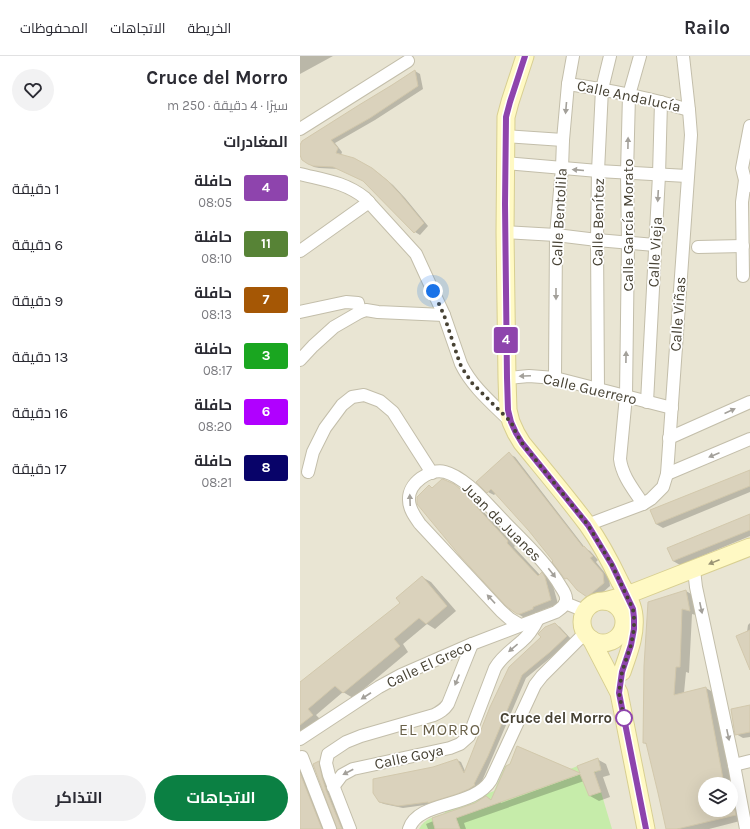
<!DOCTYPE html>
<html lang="ar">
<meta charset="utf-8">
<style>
:root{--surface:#fff;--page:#f2f2f3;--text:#2b2b33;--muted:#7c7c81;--line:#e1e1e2;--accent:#0b8043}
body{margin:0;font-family:Karla,Cairo,sans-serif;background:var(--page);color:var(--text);direction:rtl;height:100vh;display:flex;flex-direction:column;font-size:15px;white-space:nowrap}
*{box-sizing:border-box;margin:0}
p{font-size:13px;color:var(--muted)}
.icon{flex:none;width:22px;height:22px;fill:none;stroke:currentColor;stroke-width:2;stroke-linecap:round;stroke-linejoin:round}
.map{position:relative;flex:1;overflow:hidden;direction:ltr}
.details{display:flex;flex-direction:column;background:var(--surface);width:300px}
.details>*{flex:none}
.badge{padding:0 8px;border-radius:3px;font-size:14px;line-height:26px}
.tools{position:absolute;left:398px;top:721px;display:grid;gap:8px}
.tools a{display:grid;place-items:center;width:40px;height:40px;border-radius:50%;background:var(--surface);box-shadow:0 4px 16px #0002;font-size:20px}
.you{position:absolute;width:20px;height:20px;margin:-10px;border:3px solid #fff;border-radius:50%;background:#1a73e8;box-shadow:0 0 0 6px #1a73e833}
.map>.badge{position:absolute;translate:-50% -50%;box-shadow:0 0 0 2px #fff}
h2{padding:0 12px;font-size:15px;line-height:36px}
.round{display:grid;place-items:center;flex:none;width:42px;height:42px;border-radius:21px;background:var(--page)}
.summary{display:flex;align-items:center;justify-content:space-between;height:68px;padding:0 12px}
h1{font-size:19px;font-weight:700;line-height:30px}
.action{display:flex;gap:8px;margin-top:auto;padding:8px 12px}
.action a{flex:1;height:46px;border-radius:24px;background:var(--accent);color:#fff;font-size:16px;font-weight:700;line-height:46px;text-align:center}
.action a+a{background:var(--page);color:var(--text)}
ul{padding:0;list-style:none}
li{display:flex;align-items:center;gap:12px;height:56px;padding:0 12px}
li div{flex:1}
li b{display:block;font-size:15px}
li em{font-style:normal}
li .badge{min-width:44px;font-weight:700;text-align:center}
header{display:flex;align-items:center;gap:24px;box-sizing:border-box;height:56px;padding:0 20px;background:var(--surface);border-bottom:1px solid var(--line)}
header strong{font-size:19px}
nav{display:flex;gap:22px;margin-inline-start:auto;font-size:14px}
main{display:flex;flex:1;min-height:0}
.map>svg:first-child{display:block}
</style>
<header>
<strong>Railo</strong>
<nav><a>الخريطة</a><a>الاتجاهات</a><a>المحفوظات</a></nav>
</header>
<main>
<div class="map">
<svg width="450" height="773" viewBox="0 0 450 773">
<rect width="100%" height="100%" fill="#f4f2e5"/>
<path fill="#e9e5d3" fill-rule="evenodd" d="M0,0H450V773H0ZM405,728H431V754H405Z"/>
<path fill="#c6ecaa" d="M217,690L270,713L298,702L301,714L294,717L301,736L312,773H119C125,762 134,761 145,757L144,754L194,735L205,710L210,708Z"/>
<g fill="#0003" fill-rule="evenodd">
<polygon points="0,0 33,0 0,18"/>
<polygon points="115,15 120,18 123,33 75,64 35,87 42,96 41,99 77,116 93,129 105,142 128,170 120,179 115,176 65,125 39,113 19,112 14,111 3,104"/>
<polygon points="209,398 215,401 286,493 290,495 298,504 296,506 309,522 310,530 294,544 287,540 271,526 266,522 255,505 230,474 196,437 194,439 188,436"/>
<polygon points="450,416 450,436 363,472 356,468"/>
<polygon points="153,429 167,437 182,451 180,452 215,490 214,491 240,519 242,517 249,522 252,526 258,548 240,555 240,557 228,562 223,561 215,556 133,433"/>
<polygon points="450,459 450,480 380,509 373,505"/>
<polygon points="122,521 131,526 156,555 135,573 127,568 103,588 108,596 53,642 43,636 16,659 21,664 5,678 0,675 0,627 101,548"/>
<path d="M386,535L396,541L400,560L392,558L389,617L386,616L384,637L406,632L416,638L440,765L409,773H367L348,689L344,687ZM405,728H431V754H405Z"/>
<polygon points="450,567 450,607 447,576 448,569"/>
<polygon points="255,568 260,571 271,583 255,598 226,622 192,702 179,732 132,748 103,752 84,748 79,746 133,712 157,704 161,706 165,715 191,652"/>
<polygon points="450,650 450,681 443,682 436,678"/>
<polygon points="297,703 306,708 310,719 303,721 310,741 299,745 290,740 284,725 164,767 166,773 128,773 126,768 175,748 186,741 192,744 201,745 201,747 281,718"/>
<polygon points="19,706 23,709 44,773 38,773 14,708"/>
<polygon points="0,710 25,773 0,773"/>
</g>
<g fill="#dad2bc" stroke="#d2c8ac">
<polygon points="115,14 118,30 70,62 31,84 38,92 36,97 54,102 72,112 88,125 100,138 124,167 114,177 63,125 33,111 13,110 8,108 2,104 0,99 0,89 2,85 59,49 92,29"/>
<polygon points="209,396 283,491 284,490 293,500 290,502 303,517 304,527 287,541 277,534 267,522 265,523 252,506 253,505 229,475 191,433 187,437 176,426"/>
<polygon points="450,414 450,430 356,468 350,454"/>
<polygon points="142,423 145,424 154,428 171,442 176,446 174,448 208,485 207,487 238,520 242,516 245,521 251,544 233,551 233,553 220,558 217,558 206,550 160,500 117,448 117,441 129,429 132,432"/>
<polygon points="450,458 450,474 373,505 367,492"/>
<polygon points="122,520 147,550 126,568 119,562 94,583 100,590 43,637 35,630 8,653 13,659 0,669 0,626 100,547 96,542"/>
<polygon points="386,534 390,555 382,553 380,611 376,611 374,639 406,631 424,728 405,728 405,754 435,754 436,759 377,773 366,773 358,737 346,687 343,687 344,610 348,546"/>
<polygon points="255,567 267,580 250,596 222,619 188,700 174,728 175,729 169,733 157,738 128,747 128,746 98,750 79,746 73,737 73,723 133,711 157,703 164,717 190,651 209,611 241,581 238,578 245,571"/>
<polygon points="450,574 450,614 436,580"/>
<polygon points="450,649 450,676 435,679 431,653"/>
<polygon points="217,690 280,717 277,710 298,702 301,714 294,716 301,736 289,740 280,718 156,762 160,773 135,773 132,762 175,747 186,740 191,744 206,710 210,708"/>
<polygon points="19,705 22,721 26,734 42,773 37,773 13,708"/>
<polygon points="0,717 22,773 0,773"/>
</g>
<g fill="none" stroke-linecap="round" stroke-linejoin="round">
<g stroke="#c3beaa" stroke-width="14">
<g id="street">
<path d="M340,0L329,39L327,117L328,186L326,340L320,403C322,420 334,434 343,448"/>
<path d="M268,28C309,34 349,42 389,54"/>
<polyline points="0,73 108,5"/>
<polyline points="205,80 263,84"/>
<polyline points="205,107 298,115 387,120"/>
<path d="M0,118C24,124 45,126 65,142L116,198L144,259L161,308C172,331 193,348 211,366"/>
<polyline points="448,130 445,124 442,112 450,70"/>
<polyline points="205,176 256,179 297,184 355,189"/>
<polyline points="398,191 443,190"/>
<polyline points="0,195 69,146"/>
<polyline points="443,220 442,146 445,124"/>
<polyline points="0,256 46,246 58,247 60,256"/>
<polyline points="0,304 13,290 34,271 60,256 66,254 78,256 144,259"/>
<polyline points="207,322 229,320 255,322 372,352"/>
<polyline points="255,322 256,179 262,112 263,84 268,28 273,0"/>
<polyline points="298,333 297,184 298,115 302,33 310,0"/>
<polyline points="347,346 359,119 361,46"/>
<polyline points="369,382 450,346"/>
<polyline points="8,416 13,396 25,372 42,349 52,341 64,339 80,345 93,356 132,417"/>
<polyline points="367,418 450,383"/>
<polyline points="287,469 343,448 351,443 363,431 367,418 391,79 389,54 383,0"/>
<polyline points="394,514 396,531 434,709 446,773"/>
<polyline points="265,547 285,555"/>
<path d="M0,683L79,631L101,619L172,588L256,556C260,553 267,549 266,542C266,539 263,534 261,531C246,505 218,481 197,458C188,449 179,438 169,430C163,425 153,418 145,416C130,412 108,427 109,444C109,453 115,461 120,468L201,555L210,563L220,569"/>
<polyline points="2,701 30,773"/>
<polyline points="434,709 450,705"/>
<path d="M33,731L42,719L53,713L150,692L160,688L169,680L195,612C202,600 212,594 222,585C229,579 234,571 238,563"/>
<path d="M50,773L29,719L26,707L28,698L46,686L61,680L134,659C140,656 144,654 148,648L172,588"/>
<path d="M109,773C118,744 173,753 191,724L235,629L242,620L285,577"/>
</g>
</g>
<g stroke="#d8cf91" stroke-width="19">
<g id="secondary">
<path d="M225,0L210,46L206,61L205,176L207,322L208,354L211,366L216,377L222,387C244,414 266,440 287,468C300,486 311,507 320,526C326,537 333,548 334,560C336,580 328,598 322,616"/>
<polyline points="305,545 327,539 450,491"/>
<circle cx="303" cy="566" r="21"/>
<polyline points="291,583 319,637 346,773"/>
</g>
</g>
<use href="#street" stroke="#fff" stroke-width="12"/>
<use href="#secondary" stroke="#fff9c4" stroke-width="17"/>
</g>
<defs><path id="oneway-solid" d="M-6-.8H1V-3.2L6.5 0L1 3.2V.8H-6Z"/></defs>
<g fill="#a3a09a">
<use href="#oneway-solid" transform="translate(266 52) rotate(95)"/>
<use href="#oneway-solid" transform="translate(328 87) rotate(-89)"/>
<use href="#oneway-solid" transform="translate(278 114) rotate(-175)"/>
<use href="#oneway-solid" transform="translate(358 140) rotate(93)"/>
<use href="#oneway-solid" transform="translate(256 238) rotate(90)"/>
<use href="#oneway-solid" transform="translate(326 301) rotate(-89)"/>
<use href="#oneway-solid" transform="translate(225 320) rotate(177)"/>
<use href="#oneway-solid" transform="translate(430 355) rotate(-24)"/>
<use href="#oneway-solid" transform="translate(414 399) rotate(157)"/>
<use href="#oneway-solid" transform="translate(110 444) rotate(-92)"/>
<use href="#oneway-solid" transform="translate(252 517) rotate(52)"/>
<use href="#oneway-solid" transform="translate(191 543) rotate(-133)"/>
<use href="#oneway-solid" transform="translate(401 552) rotate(78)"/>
<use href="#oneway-solid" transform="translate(213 592) rotate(140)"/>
<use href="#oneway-solid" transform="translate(157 624) rotate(112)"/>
<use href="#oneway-solid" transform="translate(66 640) rotate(147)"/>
<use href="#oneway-solid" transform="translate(428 679) rotate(78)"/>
<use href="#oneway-solid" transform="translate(48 716) rotate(152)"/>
</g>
<use fill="#9a9475" href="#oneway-solid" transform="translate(414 506) rotate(158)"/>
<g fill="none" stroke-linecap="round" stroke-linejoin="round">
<g stroke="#fff" stroke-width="9">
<polyline id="line" points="225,0 210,46 206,61 205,148 207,322 208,354 211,366 216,377 222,387 288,469 312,509 333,553 334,562 334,573 331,589 322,616 319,637 346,773"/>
</g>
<use href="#line" stroke="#8e44ad" stroke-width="6"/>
<polyline stroke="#474234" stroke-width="4" stroke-dasharray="0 7.2" points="133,235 144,259 160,308 164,315 172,327 211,366 216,377 222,387 288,469 312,509 333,553 334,562 334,573 331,589 322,616 319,637 325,667 324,662"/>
</g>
<circle fill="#fff" stroke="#8e44ad" stroke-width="2" cx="324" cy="662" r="8"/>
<g text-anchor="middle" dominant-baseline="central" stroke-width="3.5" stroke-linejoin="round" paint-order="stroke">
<g font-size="15" fill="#474234" stroke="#fff">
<text transform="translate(329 40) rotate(12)">Calle Andalucía</text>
<text transform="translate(259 161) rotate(-87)">Calle Bentolila</text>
<text transform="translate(298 166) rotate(-89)">Calle Benítez</text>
<text transform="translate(328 169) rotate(-90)">Calle García Morato</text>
<text transform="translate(355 196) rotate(-87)">Calle Vieja</text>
<text transform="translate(378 258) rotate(-86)">Calle Viñas</text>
<text transform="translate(290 333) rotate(13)">Calle Guerrero</text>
<text transform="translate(202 466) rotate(45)">Juan de Juanes</text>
<text transform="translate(129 608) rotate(-25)">Calle El Greco</text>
<text transform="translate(109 701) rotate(-12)">Calle Goya</text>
</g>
<g font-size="15" font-weight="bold" fill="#474234" stroke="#fff" text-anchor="end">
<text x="312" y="662">Cruce del Morro</text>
</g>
<g font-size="16" letter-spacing="1" fill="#6b624a" stroke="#fff">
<text x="140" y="673">EL MORRO</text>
</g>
</g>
</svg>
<div class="tools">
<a><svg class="icon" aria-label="layers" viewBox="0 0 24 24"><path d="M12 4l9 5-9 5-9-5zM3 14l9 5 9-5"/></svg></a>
</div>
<div class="you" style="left:133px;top:235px"></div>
<b class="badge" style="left:206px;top:284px;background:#8e44ad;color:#fff">4</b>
</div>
<section class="details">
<div class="summary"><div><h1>Cruce del Morro</h1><p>سيرًا · 4 دقيقة · 250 m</p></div><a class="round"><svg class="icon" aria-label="heart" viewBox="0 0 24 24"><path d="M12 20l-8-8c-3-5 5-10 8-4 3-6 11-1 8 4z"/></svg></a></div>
<h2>المغادرات</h2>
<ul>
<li><span class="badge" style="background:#8e44ad;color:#fff">4</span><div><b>حافلة</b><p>08:05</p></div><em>1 دقيقة</em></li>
<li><span class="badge" style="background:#578336;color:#fff">11</span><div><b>حافلة</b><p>08:10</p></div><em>6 دقيقة</em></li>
<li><span class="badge" style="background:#a55705;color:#fff">7</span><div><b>حافلة</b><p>08:13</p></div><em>9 دقيقة</em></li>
<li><span class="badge" style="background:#1aa620;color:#fff">3</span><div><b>حافلة</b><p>08:17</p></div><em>13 دقيقة</em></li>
<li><span class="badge" style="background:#b000ff;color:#fff">6</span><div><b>حافلة</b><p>08:20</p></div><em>16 دقيقة</em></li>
<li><span class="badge" style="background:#080369;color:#fff">8</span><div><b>حافلة</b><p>08:21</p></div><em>17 دقيقة</em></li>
</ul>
<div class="action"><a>الاتجاهات</a><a>التذاكر</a></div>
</section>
</main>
